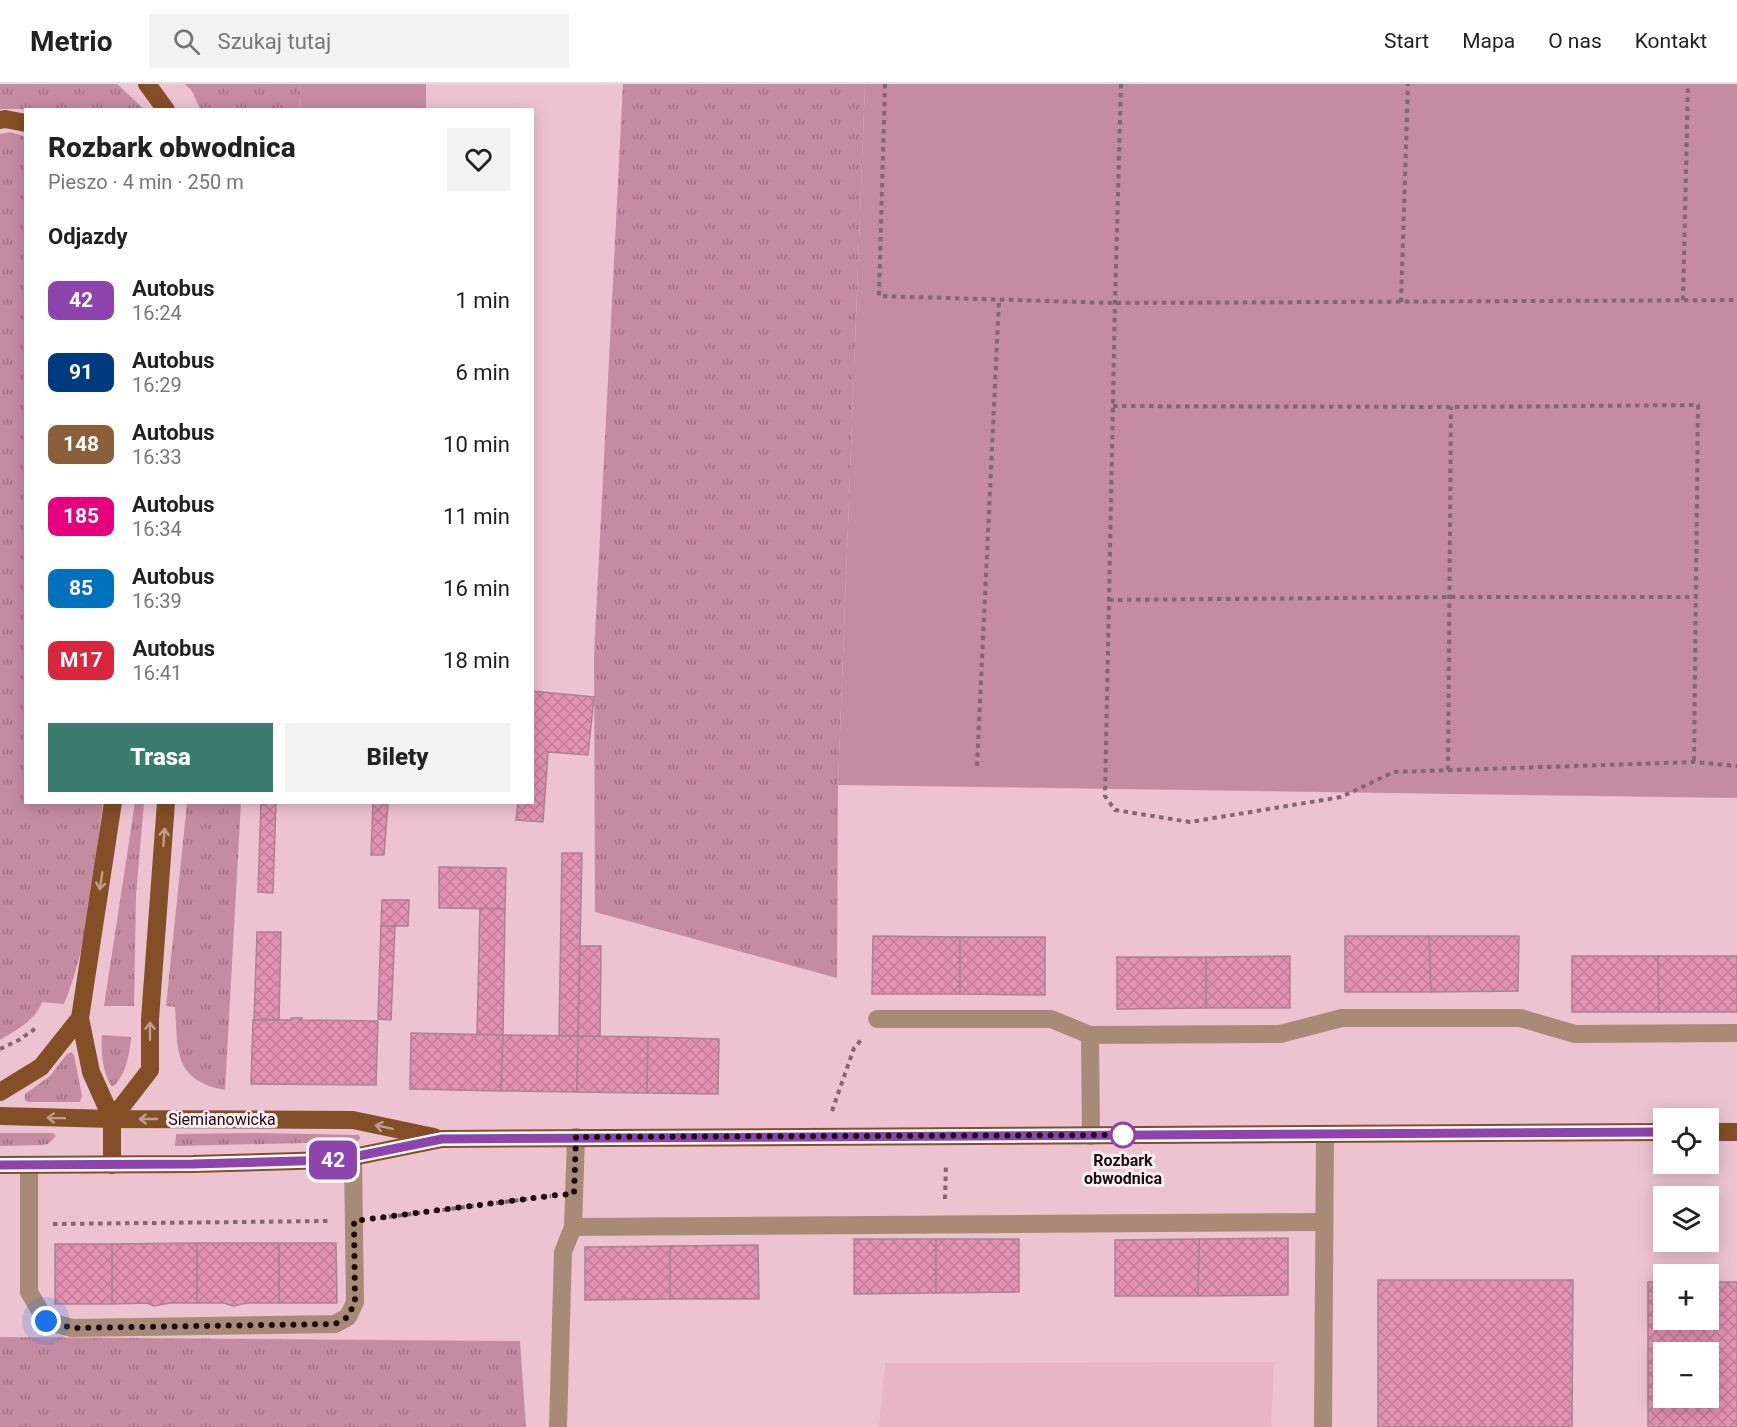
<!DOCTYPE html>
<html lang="pl">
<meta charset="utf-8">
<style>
:root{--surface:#fff;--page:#f2f2f2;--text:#222;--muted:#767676;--line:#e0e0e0;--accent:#3a7c6c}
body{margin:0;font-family:Roboto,sans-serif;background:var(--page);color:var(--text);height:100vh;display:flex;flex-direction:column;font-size:22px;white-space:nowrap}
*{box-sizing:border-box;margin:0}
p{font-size:20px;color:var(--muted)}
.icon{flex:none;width:33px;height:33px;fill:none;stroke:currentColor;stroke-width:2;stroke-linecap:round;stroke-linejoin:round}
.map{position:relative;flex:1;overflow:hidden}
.drawer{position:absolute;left:24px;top:24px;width:510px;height:696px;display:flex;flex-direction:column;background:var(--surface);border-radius:0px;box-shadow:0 3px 15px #0003}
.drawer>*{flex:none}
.badge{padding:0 12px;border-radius:9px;font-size:21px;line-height:39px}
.tools{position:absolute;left:1653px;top:1024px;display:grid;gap:12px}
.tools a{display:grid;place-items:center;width:66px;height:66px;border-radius:0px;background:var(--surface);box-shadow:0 3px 15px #0003;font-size:30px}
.you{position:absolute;width:30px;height:30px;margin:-15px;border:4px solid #fff;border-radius:50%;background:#1a73e8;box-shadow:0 0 0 9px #1a73e833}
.map>.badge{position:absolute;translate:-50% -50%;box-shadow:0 0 0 3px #fff}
h2{padding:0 24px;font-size:22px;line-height:54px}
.round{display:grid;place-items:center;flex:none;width:63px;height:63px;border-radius:0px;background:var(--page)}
.overview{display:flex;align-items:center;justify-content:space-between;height:102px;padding:0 24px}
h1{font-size:28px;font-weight:800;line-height:45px}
.cta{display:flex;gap:12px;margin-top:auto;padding:12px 24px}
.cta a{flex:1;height:69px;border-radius:0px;background:var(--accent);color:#fff;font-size:24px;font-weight:800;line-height:69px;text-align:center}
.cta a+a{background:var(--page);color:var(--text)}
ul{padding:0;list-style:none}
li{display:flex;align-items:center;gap:18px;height:72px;padding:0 24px}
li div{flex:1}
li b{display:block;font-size:22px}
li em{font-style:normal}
li .badge{min-width:66px;font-weight:700;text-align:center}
header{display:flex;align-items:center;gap:36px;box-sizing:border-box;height:84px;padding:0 30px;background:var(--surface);border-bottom:2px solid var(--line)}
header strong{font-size:28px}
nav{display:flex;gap:33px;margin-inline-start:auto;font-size:21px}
.search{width:420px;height:54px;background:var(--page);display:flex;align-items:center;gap:15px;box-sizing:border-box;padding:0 21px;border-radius:0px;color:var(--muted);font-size:22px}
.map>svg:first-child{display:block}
</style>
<header>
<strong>Metrio</strong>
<div class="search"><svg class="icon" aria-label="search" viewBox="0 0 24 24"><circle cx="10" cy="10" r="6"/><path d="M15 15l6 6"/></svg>Szukaj tutaj</div>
<nav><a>Start</a><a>Mapa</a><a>O nas</a><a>Kontakt</a></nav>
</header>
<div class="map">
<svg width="1737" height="1343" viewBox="0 0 1737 1343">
<defs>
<pattern id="grass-tufts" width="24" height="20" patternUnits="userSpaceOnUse" patternTransform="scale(1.5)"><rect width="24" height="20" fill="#c58ca1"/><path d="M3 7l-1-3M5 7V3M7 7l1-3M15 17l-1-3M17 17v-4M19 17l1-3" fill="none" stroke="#9f7182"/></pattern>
<pattern id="building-cross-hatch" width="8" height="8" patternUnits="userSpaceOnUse" patternTransform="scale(1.5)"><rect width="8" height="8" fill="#e292b0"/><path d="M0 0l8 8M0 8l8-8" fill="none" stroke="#c17d96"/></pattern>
</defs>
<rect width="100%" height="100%" fill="#edc3d1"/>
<polygon fill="#e6b5c6" points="1274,1278 1271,1343 879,1343 885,1279"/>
<g fill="url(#grass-tufts)">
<polygon points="0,0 117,0 144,25 0,25"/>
<polygon points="185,0 301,0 299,25 200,25 192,7"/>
<polygon points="623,0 865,0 838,701 837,894 595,828 594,571"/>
<path d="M10,48L26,53V718L103,719C93,785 90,859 64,920L42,918C36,936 15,947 0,956V50Z"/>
<polygon points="135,718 144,719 136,811 134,922 104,922"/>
<path d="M187,719H241L225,1006C173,996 178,967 175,923L166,922Z"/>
<path d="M102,951L131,953C130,969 126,990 114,1002H111C102,986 101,968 102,951Z"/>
<polygon points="71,968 74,971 82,1012 80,1018 28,1018 25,1016 25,1010 50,992 66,971"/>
<polygon points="0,1049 53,1049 56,1052 48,1060 42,1061 0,1062"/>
<polygon points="258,1049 359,1051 360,1055 357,1057 346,1058 175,1062 176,1050"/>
<polygon points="0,1253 520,1257 526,1343 0,1343"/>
</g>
<g fill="#c58ca1">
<polygon points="301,0 426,0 426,25 299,25"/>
<polygon points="865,0 1737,0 1737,714 838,701"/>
</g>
<g fill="url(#building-cross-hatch)" stroke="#aa8391" stroke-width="1.5" fill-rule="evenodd">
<polygon points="532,607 594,613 588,671 548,668 543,738 516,736 518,718 532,718"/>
<polygon points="261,718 276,718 273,809 258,808"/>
<polygon points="373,718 388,718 384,771 371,771"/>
<polygon points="562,769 582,769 578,952 559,952"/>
<polygon points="439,783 506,784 505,825 439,824"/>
<polygon points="382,816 409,816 408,842 381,842"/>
<polygon points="480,824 505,825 503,951 477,951"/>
<polygon points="381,842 395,842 391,936 378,935"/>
<polygon points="257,848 281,848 279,936 254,936"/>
<polygon points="873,852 960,853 960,910 872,910"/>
<polygon points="1345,852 1429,852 1431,908 1345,908"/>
<polygon points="1429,852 1519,852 1518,907 1431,908"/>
<polygon points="960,853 1045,853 1045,911 960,910"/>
<polygon points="580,862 601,862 600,953 578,952"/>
<polygon points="1290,872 1290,924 1206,924 1206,873"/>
<polygon points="1572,872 1658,872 1659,928 1572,928"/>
<polygon points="1658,872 1737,872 1737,928 1659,928"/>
<polygon points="1117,873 1206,873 1206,924 1117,925"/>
<polygon points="291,934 302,934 301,936 378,937 376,1001 251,1000 253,936 291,936"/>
<polygon points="411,949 503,951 501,1007 410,1005"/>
<polygon points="503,951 578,952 577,1008 501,1007"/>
<polygon points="578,952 648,953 647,1009 577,1008"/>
<polygon points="648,953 719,955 718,1010 647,1009"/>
<polygon points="1288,1154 1288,1211 1198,1212 1199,1155"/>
<polygon points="854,1155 936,1155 936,1209 854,1210"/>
<polygon points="936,1155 1019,1155 1019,1208 936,1209"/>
<polygon points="1199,1155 1198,1212 1115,1212 1115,1156"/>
<polygon points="197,1159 279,1159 279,1219 247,1219 233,1222 224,1219 197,1219"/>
<polygon points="197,1159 197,1219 170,1219 154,1222 147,1219 112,1220 112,1160"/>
<polygon points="279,1159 336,1159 337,1219 279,1219"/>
<rect x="55" y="1160" width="57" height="60"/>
<polygon points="758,1161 759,1215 670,1215 670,1162"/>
<polygon points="670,1162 670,1215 585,1216 585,1163"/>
<polygon points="1378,1196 1573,1196 1572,1343 1378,1343"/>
<path d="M1648,1198H1664V1236H1708V1198H1737V1343H1648ZM1664,1269H1708V1314H1664Z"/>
</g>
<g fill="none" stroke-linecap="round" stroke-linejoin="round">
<g stroke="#826670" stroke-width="4" stroke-dasharray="4.5 4.5" stroke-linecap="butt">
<polyline points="885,0 879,212 1115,219 1737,216"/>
<polyline points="1121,0 1115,219 1105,712 1115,726 1190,738 1341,713 1394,688 1694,678 1737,682"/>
<polyline points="1683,216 1688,0"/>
<polyline points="1401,218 1408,0"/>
<polyline points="1113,322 1451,323 1698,321 1694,678"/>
<polyline points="1109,516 1449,513 1697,513"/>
<polyline points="977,682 999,216"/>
<polyline points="1448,686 1451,323"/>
<polyline points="0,965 19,956 36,944"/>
<polyline points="832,1027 854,964 862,955"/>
<polyline points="945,1115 946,1079"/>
<polyline points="380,1134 551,1112"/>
<polyline points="53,1140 330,1137"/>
</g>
<g stroke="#a88a76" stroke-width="18">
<polyline points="877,935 1051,935 1090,951 1280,950 1342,934 1520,934 1575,950 1737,949"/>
<polyline points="1090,951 1091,1052"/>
<polyline points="29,1081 29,1208 46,1237 72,1244 335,1240 348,1233 355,1218 353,1073"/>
<polyline points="573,1143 1324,1138"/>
<polyline points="558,1343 563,1168 573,1143 576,1053"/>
<polyline points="1323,1343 1325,1050"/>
</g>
<g stroke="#834f27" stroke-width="18">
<polyline points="147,0 166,26"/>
<polyline points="0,36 5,35 26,39"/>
<polyline points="0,1008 41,983 80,934"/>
<polyline points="0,1032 112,1035 353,1036 434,1053"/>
<polyline points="112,1035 150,986 150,935 166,718"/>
<polyline points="1708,1048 1737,1048"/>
<polyline points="0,1081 193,1080 332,1076 353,1073 442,1055 1664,1048"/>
<polyline points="112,1081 112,1035 91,988 80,934 113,718"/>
</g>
</g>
<defs><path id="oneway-shaft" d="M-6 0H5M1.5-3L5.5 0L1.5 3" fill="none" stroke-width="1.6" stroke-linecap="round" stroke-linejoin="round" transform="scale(1.5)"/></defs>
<g stroke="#c09e8c">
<use href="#oneway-shaft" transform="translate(164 753) rotate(-86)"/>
<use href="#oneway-shaft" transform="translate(101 797) rotate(99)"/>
<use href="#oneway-shaft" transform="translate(150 947) rotate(-90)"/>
<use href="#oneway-shaft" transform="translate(56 1034) rotate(-179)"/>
<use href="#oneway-shaft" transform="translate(148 1035) rotate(180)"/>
<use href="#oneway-shaft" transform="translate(384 1043) rotate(-168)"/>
</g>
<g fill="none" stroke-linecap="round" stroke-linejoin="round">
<g stroke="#fff" stroke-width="14">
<polyline id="line" points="0,1081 193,1080 332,1076 353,1073 442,1055 1664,1048"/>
</g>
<use href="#line" stroke="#8e44ad" stroke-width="9"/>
<polyline stroke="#1b0d12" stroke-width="6" stroke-dasharray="0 10.8" points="46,1237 72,1244 335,1240 348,1233 355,1218 354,1137 557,1111 574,1110 576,1053 1123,1051"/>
</g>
<circle fill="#fff" stroke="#8e44ad" stroke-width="3" cx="1123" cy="1051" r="12"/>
<g text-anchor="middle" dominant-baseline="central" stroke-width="6" stroke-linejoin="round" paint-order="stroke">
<g font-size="16" fill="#1b0d12" stroke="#fdecf1">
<text x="222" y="1035">Siemianowicka</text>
</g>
<g font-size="16" font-weight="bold" fill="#1b0d12" stroke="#fdecf1">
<text x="1123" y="1076">Rozbark<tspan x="1123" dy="18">obwodnica</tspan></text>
</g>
</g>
</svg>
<div class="tools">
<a><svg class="icon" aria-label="locate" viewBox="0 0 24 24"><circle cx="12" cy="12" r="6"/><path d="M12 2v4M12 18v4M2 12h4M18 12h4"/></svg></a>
<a><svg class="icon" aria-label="layers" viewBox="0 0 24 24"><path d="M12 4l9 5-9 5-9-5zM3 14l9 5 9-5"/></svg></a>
<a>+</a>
<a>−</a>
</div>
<div class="you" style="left:46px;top:1237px"></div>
<b class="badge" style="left:333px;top:1076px;background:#8e44ad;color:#fff">42</b>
<section class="drawer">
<div class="overview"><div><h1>Rozbark obwodnica</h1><p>Pieszo · 4 min · 250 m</p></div><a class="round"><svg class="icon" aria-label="heart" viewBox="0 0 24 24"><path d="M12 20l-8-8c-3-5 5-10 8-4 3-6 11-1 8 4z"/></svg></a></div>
<h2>Odjazdy</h2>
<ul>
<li><span class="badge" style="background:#8e44ad;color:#fff">42</span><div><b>Autobus</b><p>16:24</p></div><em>1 min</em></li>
<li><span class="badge" style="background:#003b80;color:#fff">91</span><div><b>Autobus</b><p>16:29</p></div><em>6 min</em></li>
<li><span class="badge" style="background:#8b5e3c;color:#fff">148</span><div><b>Autobus</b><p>16:33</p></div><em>10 min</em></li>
<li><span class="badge" style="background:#e6007e;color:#fff">185</span><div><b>Autobus</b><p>16:34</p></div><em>11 min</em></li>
<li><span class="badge" style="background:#0072bc;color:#fff">85</span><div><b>Autobus</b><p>16:39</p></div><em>16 min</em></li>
<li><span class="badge" style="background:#d7263d;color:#fff">M17</span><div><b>Autobus</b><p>16:41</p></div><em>18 min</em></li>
</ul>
<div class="cta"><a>Trasa</a><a>Bilety</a></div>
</section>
</div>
